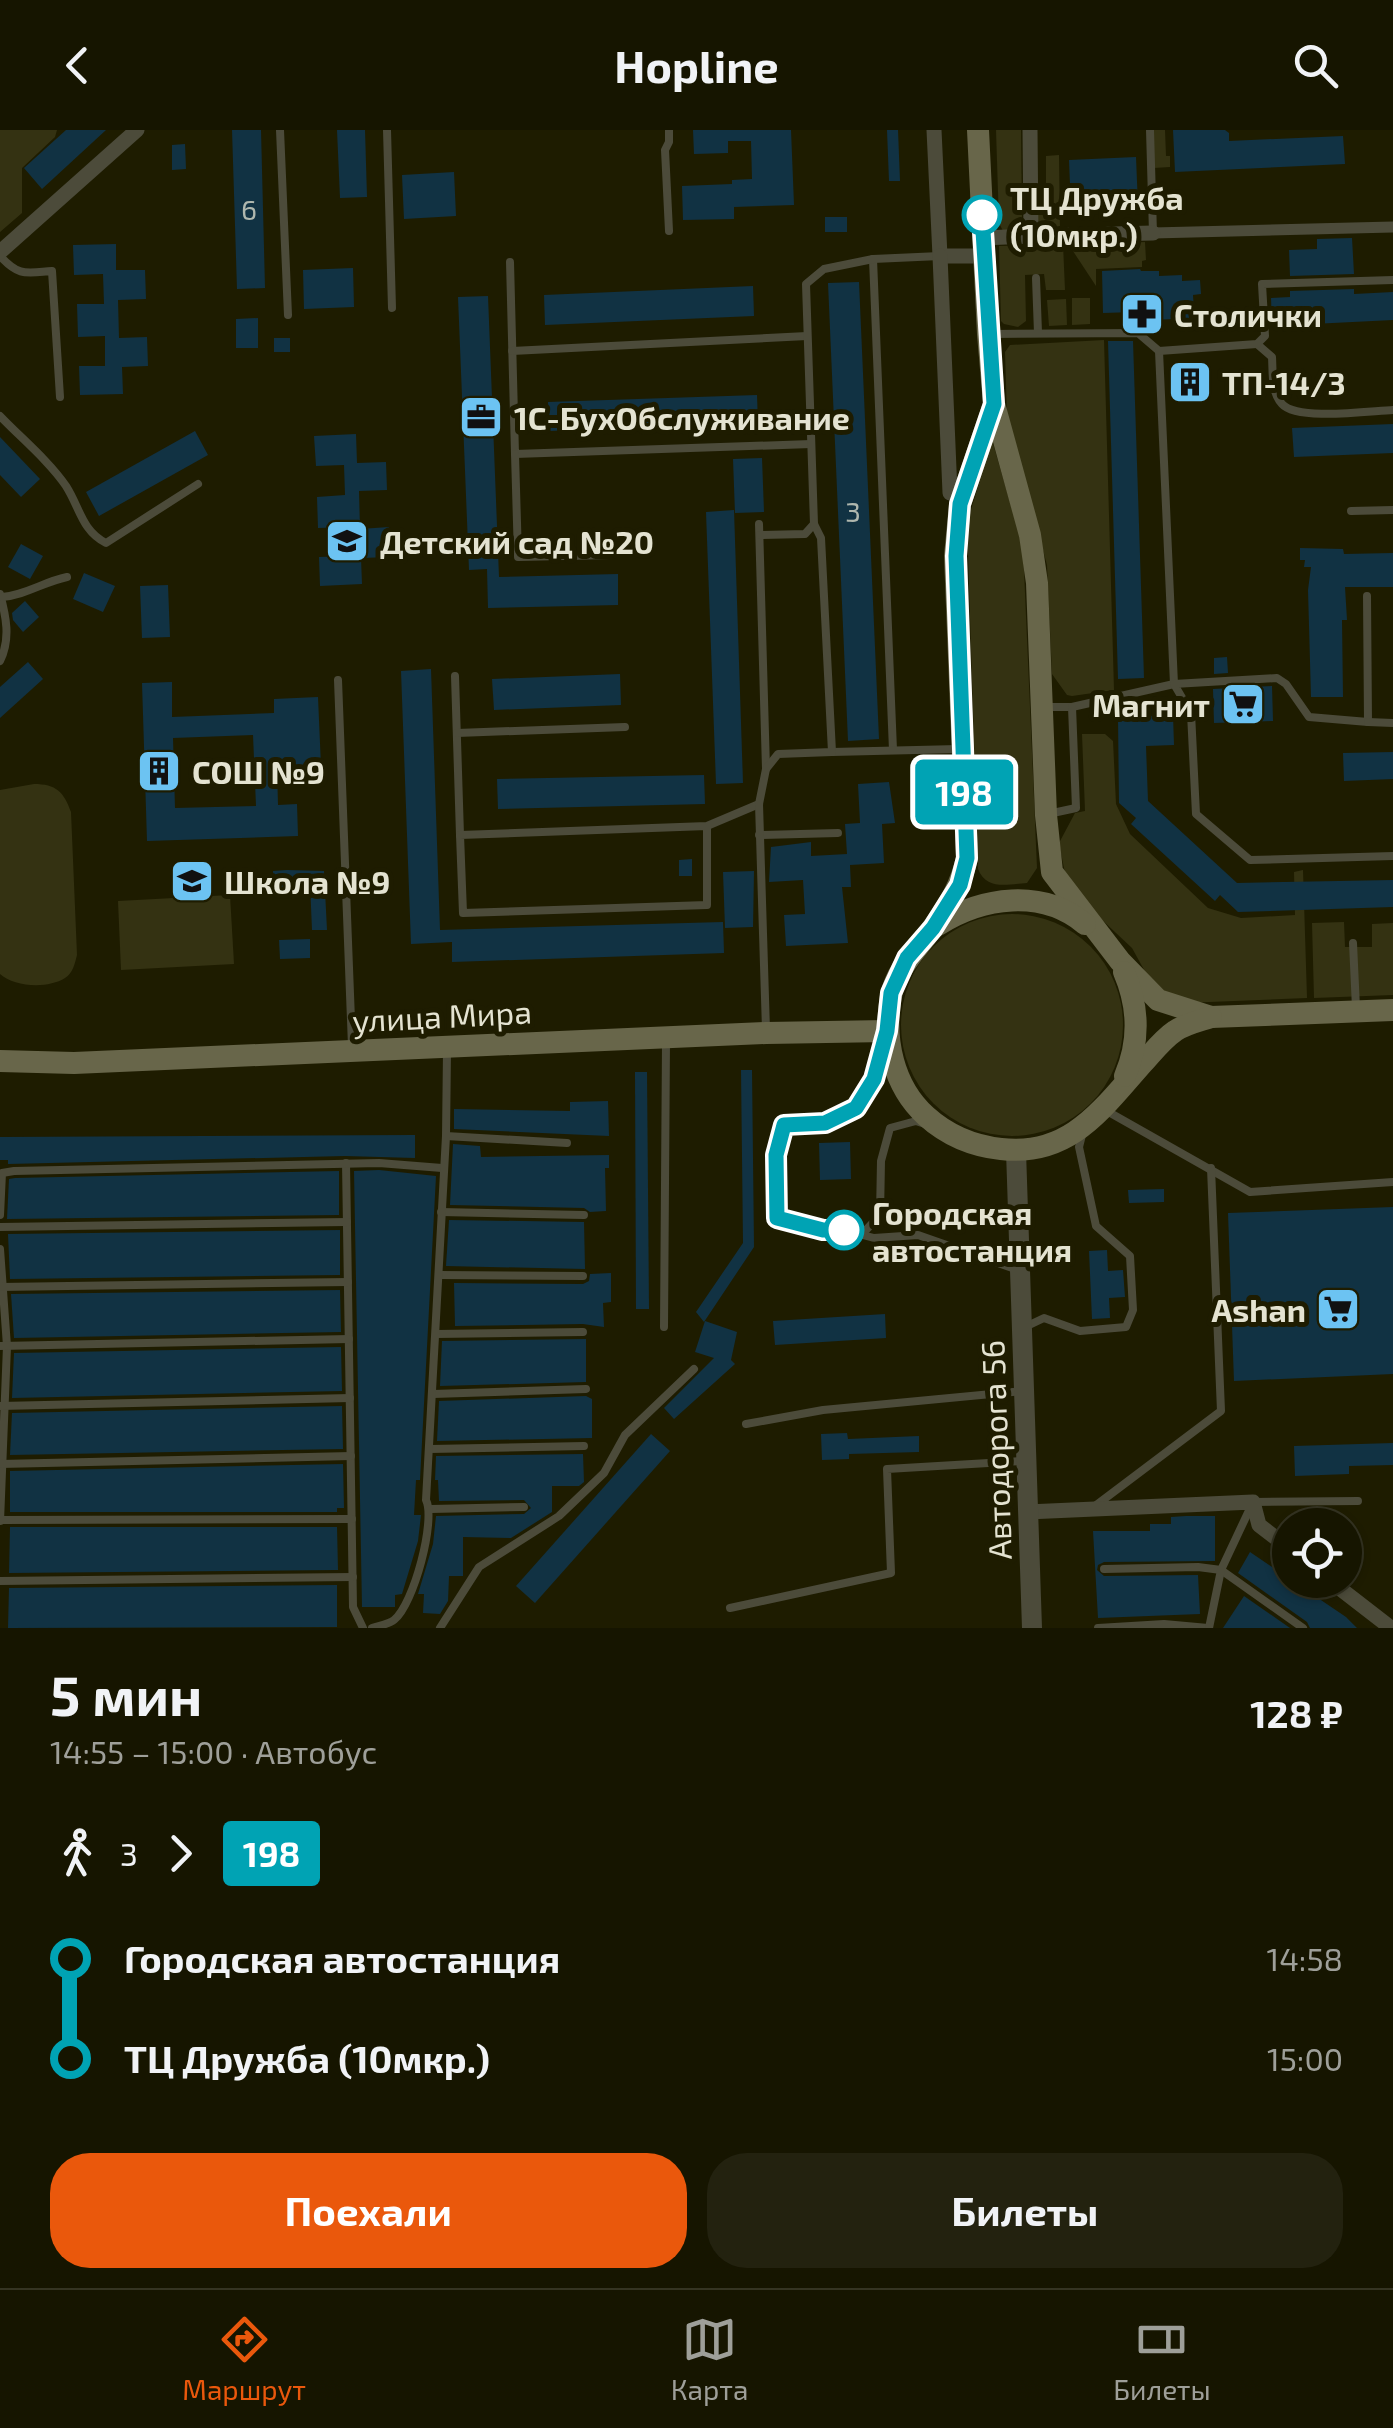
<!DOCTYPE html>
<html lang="ru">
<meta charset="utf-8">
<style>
:root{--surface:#161500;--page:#23220f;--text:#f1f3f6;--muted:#9e9f99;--line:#353422;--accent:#ea580c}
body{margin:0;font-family:"Exo 2",sans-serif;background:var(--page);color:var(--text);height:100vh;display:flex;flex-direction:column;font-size:38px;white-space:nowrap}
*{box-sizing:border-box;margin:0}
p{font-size:32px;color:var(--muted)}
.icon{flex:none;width:55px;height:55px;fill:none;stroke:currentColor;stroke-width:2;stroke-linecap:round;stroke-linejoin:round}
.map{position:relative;height:1498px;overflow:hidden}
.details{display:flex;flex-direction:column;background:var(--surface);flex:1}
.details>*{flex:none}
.badge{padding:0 20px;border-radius:8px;font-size:35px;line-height:65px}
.controls{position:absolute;left:1272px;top:1378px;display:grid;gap:20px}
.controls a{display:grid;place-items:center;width:90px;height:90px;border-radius:50%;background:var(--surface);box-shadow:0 2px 8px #0004,0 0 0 2px var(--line);font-size:50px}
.map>.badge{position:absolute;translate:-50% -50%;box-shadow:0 0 0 5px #fff}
.legs{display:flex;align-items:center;gap:15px;height:110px;padding:0 50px;font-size:32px}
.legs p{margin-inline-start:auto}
.headline{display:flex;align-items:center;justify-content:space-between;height:170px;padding:0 50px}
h1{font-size:55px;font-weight:700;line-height:75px}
.cta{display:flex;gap:20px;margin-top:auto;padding:20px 50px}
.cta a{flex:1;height:115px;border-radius:40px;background:var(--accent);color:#fff;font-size:40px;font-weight:700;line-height:115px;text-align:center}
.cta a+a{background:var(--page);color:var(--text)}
ul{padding:0 50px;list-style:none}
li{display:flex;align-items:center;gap:35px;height:100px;font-size:38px}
li i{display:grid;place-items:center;width:15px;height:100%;margin:0 12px;background:currentColor}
li i::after{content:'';width:25px;height:25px;margin:-12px;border:8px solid;border-radius:50%;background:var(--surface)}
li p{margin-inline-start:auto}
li:first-child i{background:linear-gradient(#0000 50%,currentColor 0)}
li:last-child i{background:linear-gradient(currentColor 50%,#0000 0)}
header{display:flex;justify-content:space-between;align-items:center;height:130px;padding:0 50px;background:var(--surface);font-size:45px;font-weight:700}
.tabs{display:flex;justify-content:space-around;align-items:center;height:140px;border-top:2px solid var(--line);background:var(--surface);font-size:28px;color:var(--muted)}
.tabs a{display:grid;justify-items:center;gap:5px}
.tabs .active{color:var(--accent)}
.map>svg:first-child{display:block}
</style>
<header><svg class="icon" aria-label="back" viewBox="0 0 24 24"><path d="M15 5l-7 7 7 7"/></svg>Hopline<svg class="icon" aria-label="search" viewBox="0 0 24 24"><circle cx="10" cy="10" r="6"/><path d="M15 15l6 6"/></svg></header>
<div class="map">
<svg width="1393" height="1498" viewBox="0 0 1393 1498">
<rect width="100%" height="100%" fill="#1e1c00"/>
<g fill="#343212">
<polygon points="0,0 57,0 55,7 22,38 22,83 0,102"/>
<polygon points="996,0 1021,0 1022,92 1018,101 1003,101 999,93"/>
<polygon points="1152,0 1165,0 1166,26 1170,26 1170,37 1154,38"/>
<polygon points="1059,25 1060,100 1039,98 1034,91 1034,79 1046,77 1046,26"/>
<polygon points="1145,112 1146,130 1142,131 1142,137 1096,139 1096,156 1069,115"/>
<polygon points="1063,114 1065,160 1046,160 1044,144 1025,145 1026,191 1018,197 1004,194 1001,191 999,116"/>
<polygon points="1072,168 1090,168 1090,194 1072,195"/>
<polygon points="1066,169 1067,195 1049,196 1047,170"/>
<polygon points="1104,210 1114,560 1072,566 1067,565 1052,544 1047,435 1007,287 1005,222 1010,215"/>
<path d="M992,310L1023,417L1037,738L1027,753C1008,754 987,761 978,739L967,393Z"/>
<polygon points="1082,604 1105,604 1113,611 1116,674 1130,704 1208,778 1241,788 1295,785 1294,742 1303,740 1307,868 1184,873 1158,865 1132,818 1068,758 1059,713 1075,683 1085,681"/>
<path d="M34,654C56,654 64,662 71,682L77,825C75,833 73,843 65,848C48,859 14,857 0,844V660Z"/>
<polygon points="230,765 234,834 121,840 118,771"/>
<circle cx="1012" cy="895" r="111"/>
<polygon points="1344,792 1345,817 1372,817 1372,794 1393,793 1393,865 1314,868 1312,793"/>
</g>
<g fill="#113243" fill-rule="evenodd">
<polygon points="66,0 106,0 42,59 24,38"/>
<polygon points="232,0 261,0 265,158 237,159"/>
<polygon points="337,0 365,0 367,67 340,68"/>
<polygon points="693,0 791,0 794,75 734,77 734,89 683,90 682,56 732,54 732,50 752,49 751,11 728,11 728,23 694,24"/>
<polygon points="887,0 898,0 900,51 889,51"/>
<polygon points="1173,0 1225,0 1229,3 1229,11 1343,6 1345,34 1175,42"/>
<polygon points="185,14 186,39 172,40 172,15"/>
<polygon points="1136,27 1138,76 1071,79 1069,30"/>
<polygon points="454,42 456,86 404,89 402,45"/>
<rect x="825" y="87" width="22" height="15"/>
<polygon points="1352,108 1354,144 1290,146 1289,120 1317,119 1317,109"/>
<polygon points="116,114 116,140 145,140 146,169 118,170 119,208 147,207 148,236 122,237 123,264 80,265 79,236 105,236 105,206 78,207 77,174 104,174 103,144 74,145 73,115"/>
<polygon points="353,138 354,177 304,179 303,140"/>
<polygon points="1140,139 1141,141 1159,141 1159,146 1182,145 1182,151 1200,150 1201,164 1193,165 1194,181 1189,181 1189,198 1174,198 1173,189 1134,191 1134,182 1103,183 1102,141"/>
<polygon points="859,152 879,609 848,611 828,153"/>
<polygon points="753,156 754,186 545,195 544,165"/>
<polygon points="1354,159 1354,164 1393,162 1393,190 1272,196 1271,168 1290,167 1290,161"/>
<polygon points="488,166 499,447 618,444 618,475 488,478 487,439 469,440 458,167"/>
<polygon points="258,188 258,218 236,218 236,189"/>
<rect x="274" y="208" width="16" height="14"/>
<polygon points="1108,211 1133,211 1144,548 1118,549"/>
<polygon points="1196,240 1197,262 1183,263 1182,241"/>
<polygon points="757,265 758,293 549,301 548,272"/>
<polygon points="1393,294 1393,323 1294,327 1292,298"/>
<polygon points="195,301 208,325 99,386 86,362"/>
<polygon points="356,304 357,333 386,332 387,360 359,361 360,399 389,397 390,427 361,428 362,454 320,456 319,427 347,426 346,397 318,398 317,367 345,365 344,335 316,336 314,306"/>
<polygon points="0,307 40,349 21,367 0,345"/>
<polygon points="762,328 764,382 735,383 733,329"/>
<polygon points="734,380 743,653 716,654 706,382"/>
<polygon points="21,414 43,426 30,449 8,437"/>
<polygon points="1300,418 1343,419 1344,424 1393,423 1393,457 1345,457 1347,490 1342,490 1343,567 1311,567 1308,460 1311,437 1304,437 1305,430 1300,430"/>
<polygon points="84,443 115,456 103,482 73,469"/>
<polygon points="168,455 170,507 142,508 140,456"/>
<polygon points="25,471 39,487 23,502 13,490 12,483"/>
<polygon points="1227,527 1228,543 1214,544 1214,528"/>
<polygon points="28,532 43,549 0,588 0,557"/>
<polygon points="431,539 440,800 723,792 724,823 452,832 452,812 411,814 401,541"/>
<polygon points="620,544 621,575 494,580 492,549"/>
<path d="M172,552V587L274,583V569L318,567L321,636L277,638L278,675L297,674L298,706L147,711L142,553ZM253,605L256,676L175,678L173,608Z"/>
<polygon points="1272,556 1273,591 1214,593 1213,559"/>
<polygon points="1173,585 1174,615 1146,616 1148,671 1237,753 1393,750 1393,777 1238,782 1220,765 1215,771 1131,694 1136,688 1119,673 1118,587"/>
<polygon points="1393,622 1393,649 1344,651 1343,623"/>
<polygon points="704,645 705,674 498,679 497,649"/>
<polygon points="889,652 895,693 882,694 884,733 850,735 851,757 842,757 848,813 786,816 784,785 805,784 803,750 769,752 771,717 811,712 811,726 847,724 845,694 860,693 858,654"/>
<polygon points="692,729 692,746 679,746 679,730"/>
<polygon points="287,740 324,741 327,800 312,800 310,753 287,754 288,763 274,764 273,741"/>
<polygon points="754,741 753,797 725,798 723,742"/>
<polygon points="310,809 310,828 280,829 279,810"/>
<polygon points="741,940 752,940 754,1117 704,1192 696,1182 743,1113"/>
<polygon points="635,942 647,942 649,1179 636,1179"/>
<polygon points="608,971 609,1006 454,999 454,979 570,981 570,972"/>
<polygon points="415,1005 415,1028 345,1026 8,1034 8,1030 0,1030 0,1007"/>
<polygon points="850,1012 851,1049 820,1050 819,1013"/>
<polygon points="453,1014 480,1016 481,1027 609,1025 609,1038 605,1038 606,1081 590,1082 584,1078 450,1075"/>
<polygon points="379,1040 436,1046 420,1350 416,1350 414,1385 421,1385 418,1411 402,1464 395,1465 395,1477 362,1477 354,1041"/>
<polygon points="339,1041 339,1085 7,1089 9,1049 15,1048"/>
<polygon points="1164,1059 1164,1072 1129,1073 1128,1060"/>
<polygon points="1393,1077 1393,1244 1234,1251 1228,1083"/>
<polygon points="449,1090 584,1092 585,1139 446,1136"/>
<polygon points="340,1100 340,1145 10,1149 8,1104"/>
<polygon points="1107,1120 1108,1141 1123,1140 1125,1167 1109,1168 1110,1188 1092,1189 1089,1121"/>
<polygon points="611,1143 611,1172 603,1173 604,1197 583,1194 455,1196 454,1153 583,1154 589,1151 590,1144"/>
<polygon points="340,1160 341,1202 14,1208 11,1164"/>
<polygon points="885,1184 886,1208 775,1215 773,1191"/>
<polygon points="705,1191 737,1202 731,1230 735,1234 674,1289 664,1278 714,1228 695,1222"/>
<polygon points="586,1209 586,1252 440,1256 442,1211"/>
<polygon points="341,1217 342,1261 12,1268 14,1223"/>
<polygon points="586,1266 592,1269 592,1308 437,1311 439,1271"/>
<polygon points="342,1276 343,1319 10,1325 12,1283"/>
<polygon points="847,1303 848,1309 919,1306 919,1322 849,1324 849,1329 822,1330 821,1304"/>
<polygon points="651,1304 670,1321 535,1473 516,1456"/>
<polygon points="1393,1313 1393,1335 1349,1336 1349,1344 1295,1346 1294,1316"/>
<polygon points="583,1324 584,1352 579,1356 552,1356 552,1382 511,1408 463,1407 463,1446 449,1446 448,1471 440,1484 423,1483 424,1464 418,1464 433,1414 436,1386 524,1384 531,1378 524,1370 439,1371 438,1350 435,1350 436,1326"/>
<polygon points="343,1334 344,1378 337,1378 337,1382 10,1382 10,1341"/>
<polygon points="1186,1386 1215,1386 1215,1431 1104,1432 1098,1435 1097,1440 1104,1446 1198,1445 1200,1484 1098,1488 1093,1401 1150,1401 1150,1394 1171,1394 1171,1387"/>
<polygon points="10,1397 337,1397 338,1440 9,1443"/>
<polygon points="1250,1422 1346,1487 1357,1498 1310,1498 1307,1492 1238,1443"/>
<polygon points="337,1455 337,1497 8,1498 9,1458"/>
<polygon points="1244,1466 1290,1498 1223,1498"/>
</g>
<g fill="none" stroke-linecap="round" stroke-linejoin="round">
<g stroke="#4c4b3a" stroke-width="8">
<polyline points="280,0 288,185"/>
<polyline points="387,0 392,178"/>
<polyline points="1150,0 1153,103"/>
<polyline points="669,101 665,20 669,12 669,0"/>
<path d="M0,126C19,147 26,143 52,141L60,267"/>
<polyline points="873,129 893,620"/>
<polyline points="510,132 515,324 811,314"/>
<polyline points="1036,148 1038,203"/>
<polyline points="992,204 1138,203 1159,221 1174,554 1072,577 1043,577"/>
<path d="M1257,214L1272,227C1273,243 1271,262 1282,274C1297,291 1369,281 1393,280"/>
<polyline points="512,221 807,206"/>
<polyline points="1159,221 1257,214 1265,206 1262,154 1393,150"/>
<path d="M0,286C21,308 49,331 66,356C80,378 82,401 106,413L198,354"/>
<polyline points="515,324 518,427 610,425"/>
<polyline points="1351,381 1393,380"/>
<polyline points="759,394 766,639"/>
<polyline points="760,405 805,404 814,394"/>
<path d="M0,464C6,486 11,509 0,531"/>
<polyline points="1367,466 1368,592 1309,587 1286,554 1277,548 1174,554 1191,583 1196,684 1250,730 1393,726"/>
<path d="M2,467C26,465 43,452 67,447"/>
<polyline points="455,546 460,705"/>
<polyline points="338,550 352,916"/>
<polyline points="1368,592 1393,593"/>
<polyline points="457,603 625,597"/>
<polyline points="832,622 958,619"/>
<polyline points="1048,684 1076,678 1072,577"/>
<polyline points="707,696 707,775 463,783 460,705 707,696 759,674"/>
<polyline points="759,705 838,703"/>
<polyline points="1353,813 1356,878"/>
<polyline points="766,900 759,674 766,639 778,624 832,622 821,408 814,394 806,154 824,139 873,129 940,126"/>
<path d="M882,918C864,983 849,992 784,995L776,1025L777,1089L823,1100H866L880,1085L881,1031L890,998L916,991L925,994"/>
<polyline points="1105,980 1250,1062 1393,1052"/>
<polyline points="446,1006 567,1013"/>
<polyline points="346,1033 353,1477 363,1498"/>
<polyline points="441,1082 584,1085"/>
<polyline points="0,1085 2,1043 14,1041 379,1033 442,1038"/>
<polyline points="0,1097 347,1092"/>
<polyline points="855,1103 874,1108 918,1105 1018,1140"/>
<polyline points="0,1119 7,1216 0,1391"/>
<polyline points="439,1145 583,1146"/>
<polyline points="0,1157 348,1152"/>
<polyline points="664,1197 666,912"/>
<polyline points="1025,1197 1044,1188 1080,1201 1126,1197 1133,1180 1130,1126 1096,1096 1079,1017 1083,1001"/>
<polyline points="436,1204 583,1202"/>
<polyline points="0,1216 349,1209"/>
<polyline points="433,1264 586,1259"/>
<polyline points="0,1276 350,1268"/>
<polyline points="746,1294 823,1280 1023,1261"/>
<polyline points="430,1319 584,1316"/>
<polyline points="0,1334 351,1326"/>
<polyline points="1095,1376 1221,1281 1211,1038"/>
<polyline points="431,1379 524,1377"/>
<polyline points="0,1390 352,1389"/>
<polyline points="1104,1439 1198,1437 1221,1440 1303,1498"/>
<polyline points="0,1451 353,1447"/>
<polyline points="730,1478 891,1443 887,1339 1024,1331"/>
<path d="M372,1498C378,1496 389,1494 394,1490C414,1474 436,1390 426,1370L446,1006L447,921"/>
<polyline points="440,1498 479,1437 559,1386 604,1343 625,1305 694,1239"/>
<polyline points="1098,1498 1164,1494 1208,1498"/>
<polyline points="1209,1498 1221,1440 1253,1372 1358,1371"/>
</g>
<polyline stroke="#4c4b3a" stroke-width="11" points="1153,103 1393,97"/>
<g stroke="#4c4b3a" stroke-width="15">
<polyline points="934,0 940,126 983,126"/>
<polyline points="1031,106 1153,103"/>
<polyline points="983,108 1031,106 1030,0"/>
<polyline points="0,122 137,0"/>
<polyline points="940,126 950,363"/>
<polyline points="1027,1382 1253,1372 1259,1395 1290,1419"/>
<polyline points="1329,1450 1391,1498"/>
</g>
<polyline stroke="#4c4b3a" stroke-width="20" points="1016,1021 1032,1498"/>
<g stroke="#68664a" stroke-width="22">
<polyline points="978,0 988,204 994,274 1030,405 1037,453 1046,685 1052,742 1120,831 1158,870 1211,887 1393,880"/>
<path d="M994,274L960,374L955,426L967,728C961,754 950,774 934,796C918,819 897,837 891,866C883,909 893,956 926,986C947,1005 973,1016 1001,1019C1070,1027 1102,979 1143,933C1153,922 1163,909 1175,901C1185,894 1199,891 1211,887"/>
<path d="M938,795C982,767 1042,758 1085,794"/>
<path d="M1124,842C1139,877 1140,911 1125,946"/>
<polyline points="0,931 74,933 766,903 887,901"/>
</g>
</g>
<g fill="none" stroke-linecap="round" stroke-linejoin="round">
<g stroke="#fff" stroke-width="22">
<polyline id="line-1" points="844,1100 823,1100 777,1088 776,1025 784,995 825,993 856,978 874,949 887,901 891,863 907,828 933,798 960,755 967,728 956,426 960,374 994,274 982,85"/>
</g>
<use href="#line-1" stroke="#00a3b4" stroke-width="15"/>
</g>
<defs>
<g id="pharmacy-square" transform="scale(2.25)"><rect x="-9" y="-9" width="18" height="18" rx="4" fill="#6cc3f2" stroke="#1e1c00"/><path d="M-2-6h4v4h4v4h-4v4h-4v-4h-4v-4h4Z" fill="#111"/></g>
<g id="building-square" transform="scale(2.25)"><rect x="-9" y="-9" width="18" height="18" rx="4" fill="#6cc3f2" stroke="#1e1c00"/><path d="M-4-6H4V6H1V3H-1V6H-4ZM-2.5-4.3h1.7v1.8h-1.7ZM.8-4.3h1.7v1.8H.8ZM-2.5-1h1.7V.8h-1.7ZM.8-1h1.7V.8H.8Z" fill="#111"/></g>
<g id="office-square" transform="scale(2.25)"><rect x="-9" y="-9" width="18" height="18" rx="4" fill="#6cc3f2" stroke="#1e1c00"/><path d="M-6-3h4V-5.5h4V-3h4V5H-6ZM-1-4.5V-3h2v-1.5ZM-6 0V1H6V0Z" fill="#111"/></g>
<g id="school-square" transform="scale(2.25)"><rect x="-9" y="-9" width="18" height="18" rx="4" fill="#6cc3f2" stroke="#1e1c00"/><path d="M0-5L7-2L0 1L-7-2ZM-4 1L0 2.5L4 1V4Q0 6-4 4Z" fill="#111"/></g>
<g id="supermarket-square" transform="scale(2.25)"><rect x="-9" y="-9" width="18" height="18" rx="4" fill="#6cc3f2" stroke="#1e1c00"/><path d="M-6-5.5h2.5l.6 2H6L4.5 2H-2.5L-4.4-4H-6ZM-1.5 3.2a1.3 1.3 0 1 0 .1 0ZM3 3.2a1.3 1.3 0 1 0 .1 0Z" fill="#111"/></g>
</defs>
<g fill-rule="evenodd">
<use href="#pharmacy-square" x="1142" y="184"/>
<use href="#building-square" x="1190" y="252"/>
<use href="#office-square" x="481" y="287"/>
<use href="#school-square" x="347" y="411"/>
<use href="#supermarket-square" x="1243" y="574"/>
<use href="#building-square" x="159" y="641"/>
<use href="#school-square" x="192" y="751"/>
<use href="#supermarket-square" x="1338" y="1179"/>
</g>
<g fill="#fff" stroke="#00a3b4" stroke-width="5">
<circle cx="982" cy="85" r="18"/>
<circle cx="844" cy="1100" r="18"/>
</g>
<g text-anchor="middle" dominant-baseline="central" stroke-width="10" stroke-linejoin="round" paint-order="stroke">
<g font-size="28" fill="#afb7ae">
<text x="249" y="79">6</text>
<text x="853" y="381">3</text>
</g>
<g font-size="32" font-weight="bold" fill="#e4e3d1" stroke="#1e1c00" text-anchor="start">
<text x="1010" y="67">ТЦ Дружба<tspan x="1010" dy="37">(10мкр.)</tspan></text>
<text x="872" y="1082">Городская<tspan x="872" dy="37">автостанция</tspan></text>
</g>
<g font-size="32" font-weight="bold" fill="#e4e3d1" stroke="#1e1c00" text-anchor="start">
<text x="1174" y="184">Столички</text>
<text x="1222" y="252">ТП-14/3</text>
<text x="514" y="287">1С-БухОбслуживание</text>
<text x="380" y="411">Детский сад №20</text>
<text x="1210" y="574" text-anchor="end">Магнит</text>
<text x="192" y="641">СОШ №9</text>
<text x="224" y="751">Школа №9</text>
<text x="1306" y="1179" text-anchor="end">Ashan</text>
</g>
<g font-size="32" fill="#e4e3d1" stroke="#1e1c00">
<text transform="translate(442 885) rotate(-3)">улица Мира</text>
<text transform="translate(995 1320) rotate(-92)">Автодорога 56</text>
</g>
</g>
</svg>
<div class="controls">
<a><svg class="icon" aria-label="locate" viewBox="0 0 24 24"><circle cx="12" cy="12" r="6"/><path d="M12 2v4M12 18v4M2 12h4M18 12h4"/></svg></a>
</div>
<b class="badge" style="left:964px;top:662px;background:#00a3b4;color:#fff">198</b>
</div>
<section class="details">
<div class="headline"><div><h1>5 мин</h1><p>14:55 – 15:00 · Автобус</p></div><b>128 ₽</b></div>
<div class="legs"><svg class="icon" aria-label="walk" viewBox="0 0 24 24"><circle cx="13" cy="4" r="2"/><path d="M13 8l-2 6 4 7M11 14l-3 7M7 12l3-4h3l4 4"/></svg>3<svg class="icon" aria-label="forward" viewBox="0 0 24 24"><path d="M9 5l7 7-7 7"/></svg><b class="badge" style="background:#00a3b4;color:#fff">198</b></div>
<ul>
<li><i style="color:#00a3b4"></i><b>Городская автостанция</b><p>14:58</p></li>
<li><i style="color:#00a3b4"></i><b>ТЦ Дружба (10мкр.)</b><p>15:00</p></li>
</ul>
<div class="cta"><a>Поехали</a><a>Билеты</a></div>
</section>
<nav class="tabs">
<a class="active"><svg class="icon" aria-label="directions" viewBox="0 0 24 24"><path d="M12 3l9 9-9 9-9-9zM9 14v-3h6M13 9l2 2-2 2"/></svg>Маршрут</a>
<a><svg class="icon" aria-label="map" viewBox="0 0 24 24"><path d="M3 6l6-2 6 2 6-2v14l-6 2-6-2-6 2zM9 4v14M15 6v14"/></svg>Карта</a>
<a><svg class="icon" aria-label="tickets" viewBox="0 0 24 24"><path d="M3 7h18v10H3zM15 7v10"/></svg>Билеты</a>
</nav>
